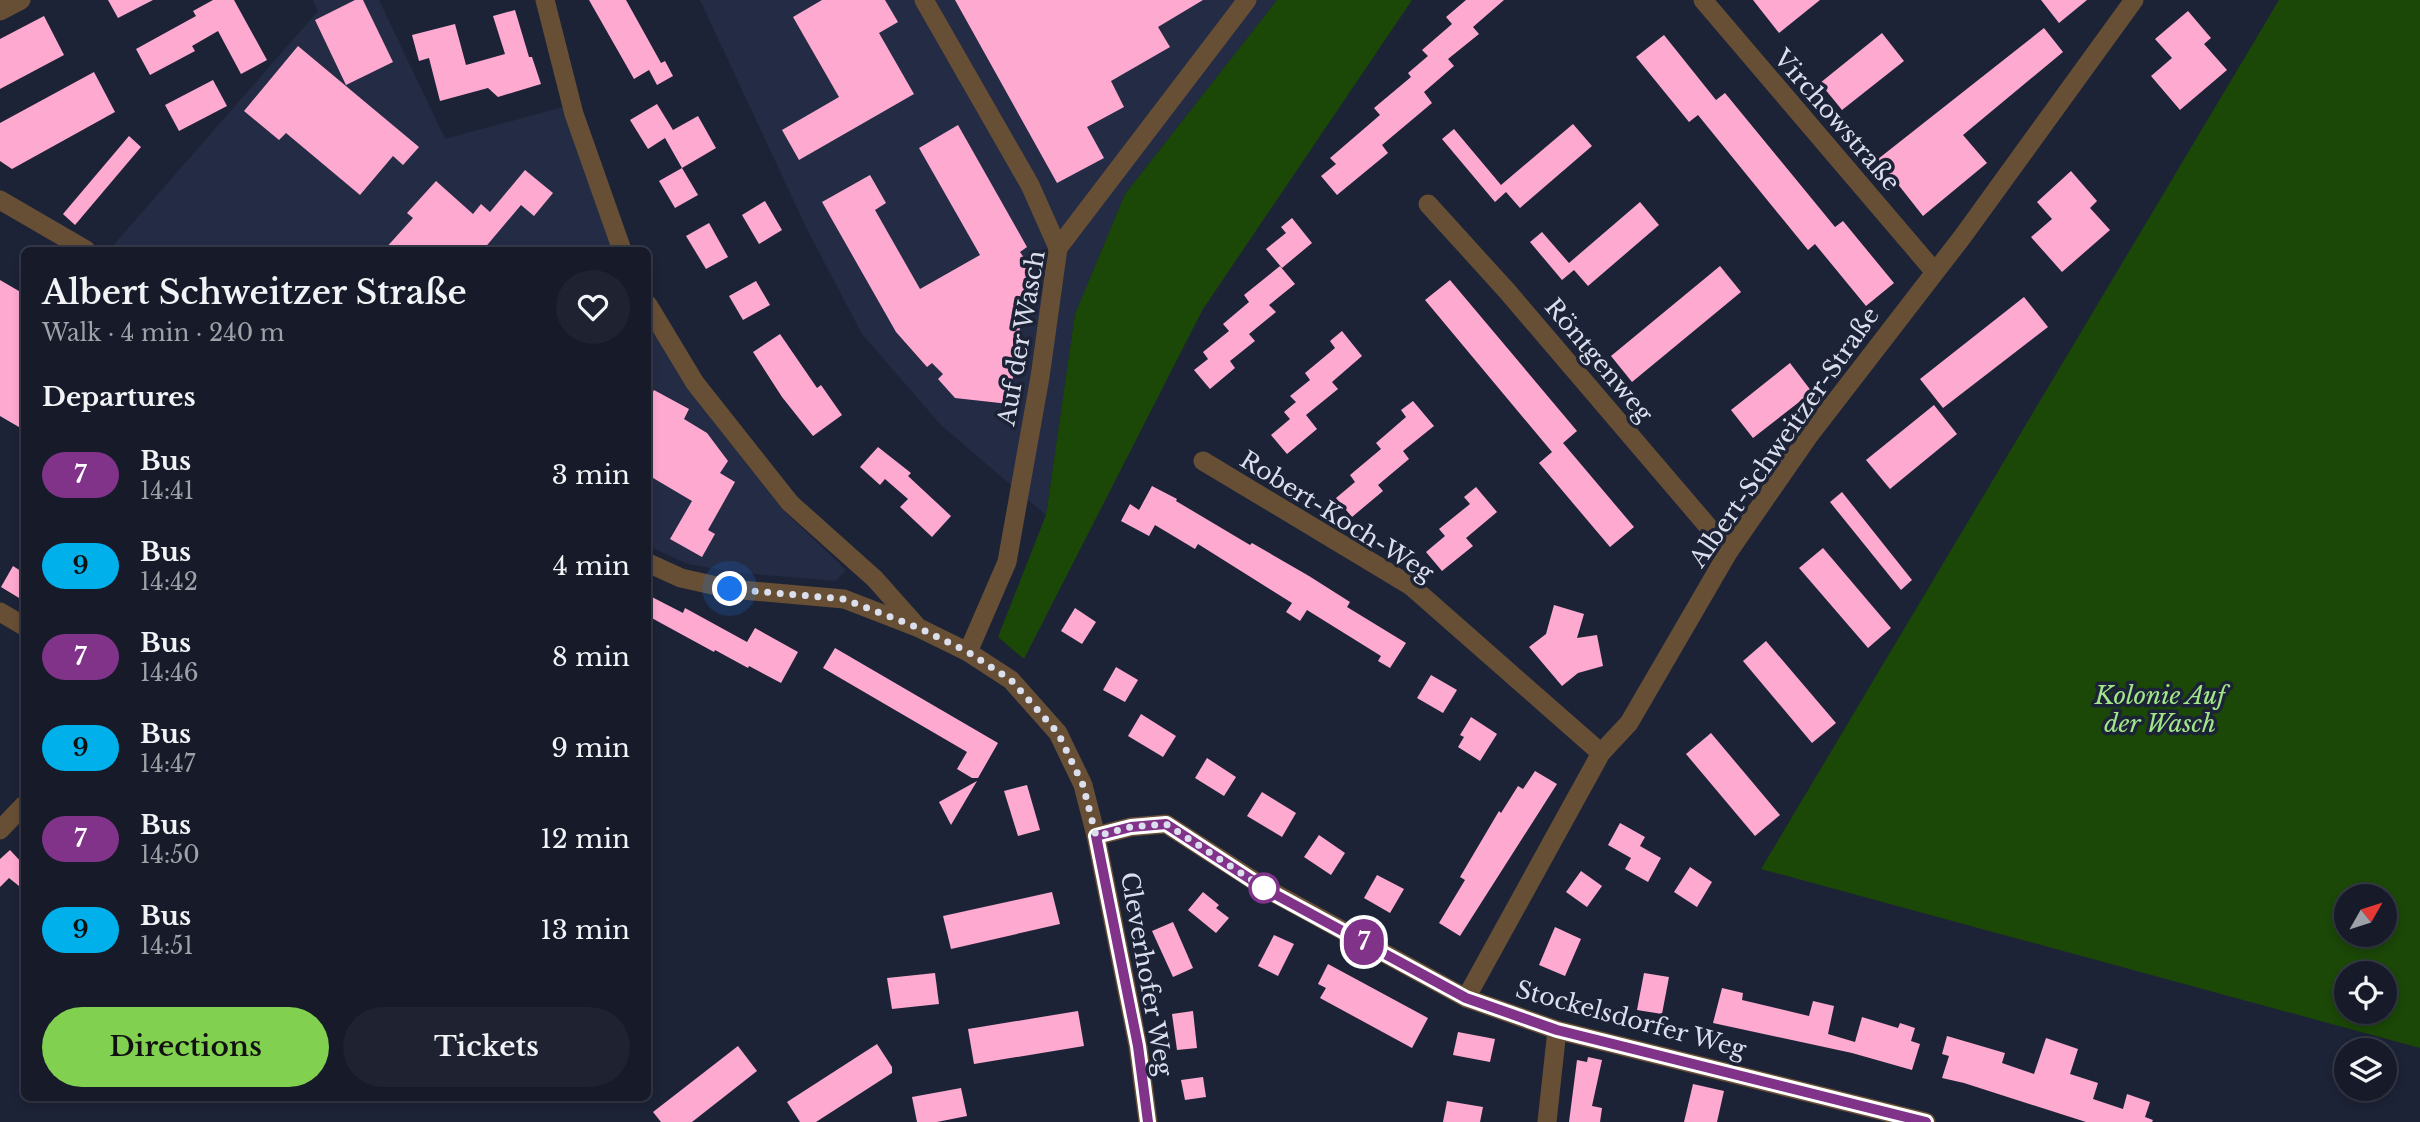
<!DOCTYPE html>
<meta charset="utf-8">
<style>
:root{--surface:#161a29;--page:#1f2331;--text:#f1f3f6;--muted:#9ea1a8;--line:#353846;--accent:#81d050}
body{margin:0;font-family:"Libre Baskerville",serif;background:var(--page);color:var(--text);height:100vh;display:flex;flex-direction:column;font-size:26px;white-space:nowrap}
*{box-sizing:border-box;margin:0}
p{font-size:23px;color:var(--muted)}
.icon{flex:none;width:38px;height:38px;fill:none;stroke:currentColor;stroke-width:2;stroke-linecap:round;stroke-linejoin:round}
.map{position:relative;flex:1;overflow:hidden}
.details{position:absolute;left:21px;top:247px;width:630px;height:854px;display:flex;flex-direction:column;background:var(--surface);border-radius:10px;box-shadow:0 4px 10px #0003,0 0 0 2px var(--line)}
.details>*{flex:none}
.badge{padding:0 14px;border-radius:23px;font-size:24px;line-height:46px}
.needle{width:46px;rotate:51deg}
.tools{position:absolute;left:2334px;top:884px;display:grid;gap:14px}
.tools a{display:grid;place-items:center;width:63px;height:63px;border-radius:50%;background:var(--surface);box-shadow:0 4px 10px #0003,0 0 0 2px var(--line);font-size:35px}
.you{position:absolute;width:35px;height:35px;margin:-18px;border:5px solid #fff;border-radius:50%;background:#1a73e8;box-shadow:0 0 0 10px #1a73e833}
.map>.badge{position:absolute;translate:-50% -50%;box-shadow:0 0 0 4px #fff}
h2{padding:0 21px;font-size:26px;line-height:63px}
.round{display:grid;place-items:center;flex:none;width:74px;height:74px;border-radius:37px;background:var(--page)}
.summary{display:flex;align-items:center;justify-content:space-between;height:119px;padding:0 21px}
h1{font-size:33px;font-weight:600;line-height:52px}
.action{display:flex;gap:14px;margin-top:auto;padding:14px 21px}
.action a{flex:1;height:80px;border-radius:42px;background:var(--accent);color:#111;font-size:28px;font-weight:600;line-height:80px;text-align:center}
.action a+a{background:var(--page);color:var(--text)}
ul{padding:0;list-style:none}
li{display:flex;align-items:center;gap:21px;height:91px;padding:0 21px}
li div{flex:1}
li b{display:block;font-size:26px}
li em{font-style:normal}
li .badge{min-width:77px;font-weight:700;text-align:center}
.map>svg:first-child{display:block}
</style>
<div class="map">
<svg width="2420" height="1122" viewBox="0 0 2420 1122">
<rect width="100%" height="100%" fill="#1d2337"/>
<g fill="#242c45">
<polygon points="313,0 379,0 445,139 563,107 613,250 110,249 318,11"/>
<polygon points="700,0 1277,0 1125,194 1075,314 1046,515 941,425 862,334 807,229"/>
<polygon points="649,323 687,388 783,510 846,570 836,581 731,572 688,564 648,546 648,325"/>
</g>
<g fill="#1b4707" fill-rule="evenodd">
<polygon points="1277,0 1412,0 1203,309 1024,659 998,637 1046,515 1075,314 1125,194"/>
<path d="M2279,0H2420V1048L1761,869ZM2385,896V934H2347V896ZM2347,973H2385V1012H2347Z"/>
</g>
<g fill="#fea9d0">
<polygon points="108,0 153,0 118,18"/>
<polygon points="213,0 234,0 267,60 241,74 218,31 192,46 195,51 150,75 136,49 196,16 193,11"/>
<polygon points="355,0 363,0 393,62 346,85 315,20"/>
<polygon points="589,0 626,0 661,63 665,61 673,76 657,85 649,70 634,79"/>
<polygon points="822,0 885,0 898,22 879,33 914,94 799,160 782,130 839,97 793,17"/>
<polygon points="955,0 1203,0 1158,27 1170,47 1111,81 1124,107 1087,127 1104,158 1057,183"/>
<polygon points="1466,0 1504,0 1473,27 1479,34 1448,59 1454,66 1424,92 1432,103 1382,145 1388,153 1337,195 1321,176 1336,164 1330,158 1380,115 1374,108 1411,77 1408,73 1428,56 1422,50 1452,24 1446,17"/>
<polygon points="1753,0 1820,0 1779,33"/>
<polygon points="2041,0 2087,0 2059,23"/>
<polygon points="515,10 529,57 532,57 541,84 498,97 488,88 440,101 429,58 419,61 412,35 455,24 466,65 505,54 493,16"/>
<polygon points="2188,11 2211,38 2204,44 2227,70 2180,110 2151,76 2172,58 2155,39"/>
<polygon points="44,16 64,55 0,89 0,39"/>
<polygon points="2044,28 2063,52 1963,135 1987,163 1923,216 1878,159"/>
<polygon points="1882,33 1904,61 1842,110 1820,83"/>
<polygon points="1664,35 1716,100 1725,93 1835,227 1843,221 1894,283 1866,306 1815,244 1808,250 1698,115 1689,122 1636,57"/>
<polygon points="298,46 419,147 403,165 393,156 360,195 286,133 279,140 244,111"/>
<polygon points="94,72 115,112 12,169 0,161 0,123"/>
<polygon points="213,80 227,106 179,131 165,105"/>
<polygon points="657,104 673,130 698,116 716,148 682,168 665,138 648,149 630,120"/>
<polygon points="1573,124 1592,146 1520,208 1506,192 1495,202 1442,139 1454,129 1501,185"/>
<polygon points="958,125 1027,247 1020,252 1029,265 1009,404 955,398 938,379 943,374 932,363 927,367 896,332 822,202 870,175 886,203 875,210 920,289 980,255 919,148"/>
<polygon points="129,136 141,147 75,225 63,214"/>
<polygon points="682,168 698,195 675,208 659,181"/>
<polygon points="525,170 553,193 534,216 521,205 483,250 384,250 413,218 407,213 436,181 473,214 481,204 490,212"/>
<polygon points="2071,171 2097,201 2090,208 2110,230 2062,272 2031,237 2052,219 2037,202"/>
<polygon points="765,201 782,230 759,244 742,215"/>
<polygon points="1640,202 1659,225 1588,286 1574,270 1562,280 1530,242 1542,232 1569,263"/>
<polygon points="1292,218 1312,243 1282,268 1266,249 1286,233 1281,227"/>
<polygon points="709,223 728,257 706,269 686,236"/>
<polygon points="1280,266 1295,284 1269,305 1276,312 1249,334 1255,341 1230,361 1235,368 1210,389 1194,370 1208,359 1203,352 1229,331 1223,324 1249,302 1244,295"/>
<polygon points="1720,266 1741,292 1632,382 1611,356"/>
<polygon points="0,280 24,294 24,430 0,416"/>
<polygon points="1450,280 1577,431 1563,443 1634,527 1610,547 1539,463 1552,452 1425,300"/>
<polygon points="756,281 770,305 743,320 729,296"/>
<polygon points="2024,297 2048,327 1943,408 1920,379"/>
<polygon points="1342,331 1362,356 1332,382 1338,389 1306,415 1317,429 1287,454 1271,435 1290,419 1284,412 1296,402 1290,396 1310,380 1305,373 1335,348 1330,341"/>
<polygon points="780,334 817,388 821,385 842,415 813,436 782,397 753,352"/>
<polygon points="1790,363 1812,392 1753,438 1731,410"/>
<polygon points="654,390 689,409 684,419 707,433 728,461 720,473 735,482 708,530 715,534 702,557 670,539 692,501 648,475 648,401"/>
<polygon points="1413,401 1434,426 1403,451 1409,459 1378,485 1383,491 1352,517 1336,498 1355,482 1350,475 1381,449 1376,443 1406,417 1401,410"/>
<polygon points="1934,405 1957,434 1890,489 1866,460"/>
<polygon points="878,447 911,473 908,476 951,516 932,537 900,507 908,499 885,479 880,485 860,467"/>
<polygon points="1152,486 1177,499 1176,501 1250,545 1252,543 1309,576 1350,602 1347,607 1406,643 1390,668 1378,661 1381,656 1307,610 1300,621 1286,612 1292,603 1198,544 1195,549 1155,525 1149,536 1121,521 1130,504 1139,510"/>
<polygon points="1476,487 1497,512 1466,538 1473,546 1442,571 1426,552 1445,536 1439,529 1470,504 1464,497"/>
<polygon points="1842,492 1912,580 1901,590 1830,502"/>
<polygon points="1823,548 1891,628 1868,648 1799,568"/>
<polygon points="13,566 24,573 24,601 1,587"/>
<polygon points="648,595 683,613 685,608 747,642 755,628 798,652 781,683 749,666 748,668 715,650 714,652 648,616"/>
<polygon points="1554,605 1584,614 1577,638 1597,635 1603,666 1578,673 1562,686 1529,647 1546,634"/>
<polygon points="1075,608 1096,622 1082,644 1061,631"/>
<polygon points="1766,641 1836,723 1812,743 1743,661"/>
<polygon points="835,648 998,743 978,778 972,778 957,769 967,752 823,668"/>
<polygon points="1116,667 1138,680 1125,702 1103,690"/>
<polygon points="1431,675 1457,690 1443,713 1417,698"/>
<polygon points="1141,714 1176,736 1163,757 1128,736"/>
<polygon points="1471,717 1497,734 1480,761 1458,747 1464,737 1460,735"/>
<polygon points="1711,733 1780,815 1755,836 1686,754"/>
<polygon points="1207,758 1236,777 1224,796 1195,778"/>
<polygon points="1535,771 1557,784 1460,936 1439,923 1465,880 1460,877 1499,811 1501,813 1518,786 1523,789"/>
<polygon points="977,781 951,825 939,802"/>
<polygon points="1027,785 1040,830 1018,836 1004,791"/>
<polygon points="1262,792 1296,813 1282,837 1247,816"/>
<polygon points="1620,823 1645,837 1640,846 1661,858 1648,882 1625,869 1631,858 1608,845"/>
<polygon points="1319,835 1345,853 1331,875 1304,857"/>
<polygon points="10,850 24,865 24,890 9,878 0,887 0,859"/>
<polygon points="1690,867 1712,882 1697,907 1674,892"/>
<polygon points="1581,871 1602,886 1587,907 1566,892"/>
<polygon points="1377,875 1404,889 1390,913 1364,898"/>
<polygon points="1052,892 1060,924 951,949 943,916"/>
<polygon points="1203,892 1219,905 1216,908 1229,918 1216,933 1188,910"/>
<polygon points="1173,922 1193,968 1173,977 1152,931"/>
<polygon points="1555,927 1581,939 1565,976 1539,965"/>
<polygon points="1274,935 1294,944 1278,976 1258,966"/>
<polygon points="1328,964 1428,1018 1412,1048 1320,998 1326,988 1318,984"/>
<polygon points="935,973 939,1004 892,1009 887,978"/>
<polygon points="1644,973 1669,977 1662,1014 1637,1010"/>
<polygon points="1722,988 1743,993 1742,1000 1809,1016 1813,1001 1834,1006 1828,1034 1855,1042 1862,1017 1898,1028 1900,1023 1915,1028 1911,1041 1920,1044 1912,1070 1852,1053 1713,1023"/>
<polygon points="1078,1011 1084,1046 974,1064 968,1029"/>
<polygon points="1193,1011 1197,1048 1177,1050 1172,1014"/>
<polygon points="1458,1032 1495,1039 1490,1062 1453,1055"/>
<polygon points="1947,1036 2005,1053 2002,1063 2034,1074 2046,1038 2078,1049 2070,1074 2098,1083 2093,1099 2123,1109 2127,1094 2150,1102 2145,1117 2153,1120 2152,1122 2086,1122 1964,1083 1942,1078 1949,1056 1942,1054"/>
<polygon points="877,1044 892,1067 892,1073 816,1122 800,1122 787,1102"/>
<polygon points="738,1046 757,1071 692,1122 661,1122 653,1112"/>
<polygon points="1588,1057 1602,1060 1592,1106 1602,1108 1600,1122 1569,1122 1577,1060 1587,1062"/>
<polygon points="1203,1077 1206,1097 1185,1100 1181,1080"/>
<polygon points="1693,1084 1724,1091 1717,1122 1684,1122"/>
<polygon points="961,1088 967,1116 937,1122 917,1122 912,1097"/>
<polygon points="1447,1101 1483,1107 1480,1122 1443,1122"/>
</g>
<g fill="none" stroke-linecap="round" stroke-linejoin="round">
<g stroke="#674f35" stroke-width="19">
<polyline points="545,0 574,114 622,250"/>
<polyline points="924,0 1030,185 1058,248"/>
<polyline points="1703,0 1934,271"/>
<polyline points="0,11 21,0"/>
<polyline points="0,200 86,250"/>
<polyline points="1428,204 1507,291 1729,551"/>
<polyline points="648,305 695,383 790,503 875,579 915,624"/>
<polyline points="1203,461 1411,586 1601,753"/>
<polyline points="648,563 681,578 730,589 844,599 919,628 968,652 1011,680 1058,733 1083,785 1096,836 1138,1046 1148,1122"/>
<polyline points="0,612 24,626"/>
<polyline points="968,652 1007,562 1040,377 1058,248 1247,0"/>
<polyline points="0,830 24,805"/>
<polyline points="1096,836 1131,827 1166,824 1267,889 1466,998 1557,1030 1926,1122"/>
<polyline points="1466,998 1601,753 1629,723 1729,551 1808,437 1963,236 2134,0"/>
<polyline points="1547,1122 1557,1030"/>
</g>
</g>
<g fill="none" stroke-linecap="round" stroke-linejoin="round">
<g stroke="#fff" stroke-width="16">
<polyline id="line" points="1148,1122 1138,1046 1096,836 1131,827 1166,824 1267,890 1466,998 1557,1030 1926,1122"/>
</g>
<use href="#line" stroke="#81338a" stroke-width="10"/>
<polyline stroke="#dbdfed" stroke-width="7" stroke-dasharray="0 12.6" points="730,589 844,599 919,628 968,652 1011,680 1058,733 1083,785 1096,836 1131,827 1166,824 1267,890 1264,888"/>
</g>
<circle fill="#fff" stroke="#81338a" stroke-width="3.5" cx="1264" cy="888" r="14"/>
<g text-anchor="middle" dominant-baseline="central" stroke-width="7" stroke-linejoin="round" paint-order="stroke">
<g font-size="24" fill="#dbdfed" stroke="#1d2337">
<text transform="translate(1837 120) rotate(49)">Virchowstraße</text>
<text transform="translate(1021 338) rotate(-80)">Auf der Wasch</text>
<text transform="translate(1599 360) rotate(50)">Röntgenweg</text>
<text transform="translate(1784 437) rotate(-55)">Albert-Schweitzer-Straße</text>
<text transform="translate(1337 516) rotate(32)">Robert-Koch-Weg</text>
<text transform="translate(1147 974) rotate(80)">Cleverhofer Weg</text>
<text transform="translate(1631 1019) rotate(15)">Stockelsdorfer Weg</text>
</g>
<g font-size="24" font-style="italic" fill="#a2e68a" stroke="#1d2337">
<text x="2160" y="695">Kolonie Auf<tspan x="2160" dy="28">der Wasch</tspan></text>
</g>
</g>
</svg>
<div class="tools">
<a><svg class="needle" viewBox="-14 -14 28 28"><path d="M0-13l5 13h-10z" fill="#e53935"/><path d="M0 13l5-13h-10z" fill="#9ea1a8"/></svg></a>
<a><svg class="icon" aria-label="locate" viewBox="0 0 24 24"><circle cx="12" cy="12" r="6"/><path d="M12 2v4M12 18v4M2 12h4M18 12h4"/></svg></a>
<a><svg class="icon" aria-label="layers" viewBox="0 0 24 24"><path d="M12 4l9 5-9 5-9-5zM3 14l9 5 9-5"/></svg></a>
</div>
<div class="you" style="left:730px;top:589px"></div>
<b class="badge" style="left:1364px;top:942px;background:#81338a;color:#fff">7</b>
<section class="details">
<div class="summary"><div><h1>Albert Schweitzer Straße</h1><p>Walk · 4 min · 240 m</p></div><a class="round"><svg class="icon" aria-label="heart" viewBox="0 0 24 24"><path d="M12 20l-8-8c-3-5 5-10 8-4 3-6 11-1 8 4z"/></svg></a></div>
<h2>Departures</h2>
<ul>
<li><span class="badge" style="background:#81338a;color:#fff">7</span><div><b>Bus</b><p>14:41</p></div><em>3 min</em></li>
<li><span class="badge" style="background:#00b0ea;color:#111">9</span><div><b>Bus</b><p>14:42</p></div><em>4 min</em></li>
<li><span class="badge" style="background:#81338a;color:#fff">7</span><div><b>Bus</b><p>14:46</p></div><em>8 min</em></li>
<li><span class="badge" style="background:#00b0ea;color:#111">9</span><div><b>Bus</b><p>14:47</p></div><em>9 min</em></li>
<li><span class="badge" style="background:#81338a;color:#fff">7</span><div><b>Bus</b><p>14:50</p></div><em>12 min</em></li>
<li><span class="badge" style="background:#00b0ea;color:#111">9</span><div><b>Bus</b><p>14:51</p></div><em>13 min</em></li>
</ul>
<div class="action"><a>Directions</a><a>Tickets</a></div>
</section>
</div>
